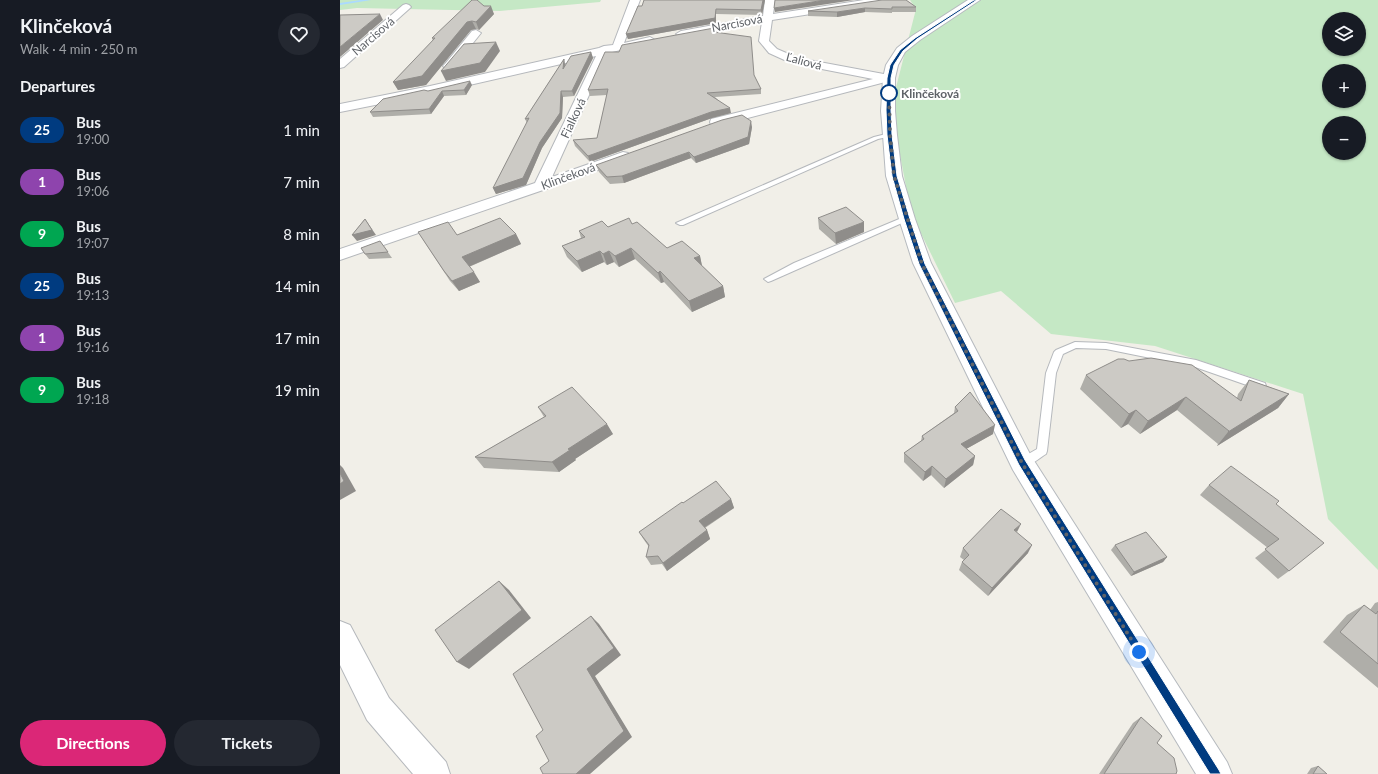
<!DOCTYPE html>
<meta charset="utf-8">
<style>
:root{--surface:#171b24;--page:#242831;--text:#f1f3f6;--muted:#9ea1a6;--accent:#db2777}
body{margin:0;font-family:Lato,sans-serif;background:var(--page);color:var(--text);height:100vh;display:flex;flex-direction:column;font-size:15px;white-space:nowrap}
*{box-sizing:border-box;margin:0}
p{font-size:13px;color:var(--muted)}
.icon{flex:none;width:22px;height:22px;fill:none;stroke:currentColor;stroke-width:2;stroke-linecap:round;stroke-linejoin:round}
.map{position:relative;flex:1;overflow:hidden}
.sheet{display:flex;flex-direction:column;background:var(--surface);width:340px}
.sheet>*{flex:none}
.badge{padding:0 8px;border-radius:13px;font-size:14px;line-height:26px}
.buttons{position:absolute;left:982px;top:12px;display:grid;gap:8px}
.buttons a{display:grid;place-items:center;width:44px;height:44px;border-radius:50%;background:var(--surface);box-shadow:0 1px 3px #0004;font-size:20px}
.you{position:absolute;width:20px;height:20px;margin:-10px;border:3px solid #fff;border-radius:50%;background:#1a73e8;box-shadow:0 0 0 6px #1a73e833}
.map>.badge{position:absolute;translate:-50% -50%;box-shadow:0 0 0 2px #fff}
h2{padding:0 20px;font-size:15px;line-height:36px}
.round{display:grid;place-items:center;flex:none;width:42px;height:42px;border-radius:21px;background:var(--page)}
.overview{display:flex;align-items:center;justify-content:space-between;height:68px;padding:0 20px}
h1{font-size:19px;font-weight:700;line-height:30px}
.action{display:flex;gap:8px;margin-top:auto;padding:8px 20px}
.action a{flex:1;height:46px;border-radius:24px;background:var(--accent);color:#fff;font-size:16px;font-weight:700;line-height:46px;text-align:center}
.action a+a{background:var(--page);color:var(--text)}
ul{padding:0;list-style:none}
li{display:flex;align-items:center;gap:12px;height:52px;padding:0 20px}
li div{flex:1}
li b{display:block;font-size:15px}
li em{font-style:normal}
li .badge{min-width:44px;font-weight:700;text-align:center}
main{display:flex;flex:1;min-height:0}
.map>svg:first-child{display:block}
</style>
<main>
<section class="sheet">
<div class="overview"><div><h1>Klinčeková</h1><p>Walk · 4 min · 250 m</p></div><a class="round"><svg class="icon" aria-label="heart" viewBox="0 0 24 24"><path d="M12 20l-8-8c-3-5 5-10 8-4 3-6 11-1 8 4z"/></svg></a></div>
<h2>Departures</h2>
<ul>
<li><span class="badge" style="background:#003b80;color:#fff">25</span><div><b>Bus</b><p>19:00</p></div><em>1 min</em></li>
<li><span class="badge" style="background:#8e44ad;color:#fff">1</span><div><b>Bus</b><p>19:06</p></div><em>7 min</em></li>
<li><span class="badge" style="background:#00a651;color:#fff">9</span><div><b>Bus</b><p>19:07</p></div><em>8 min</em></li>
<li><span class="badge" style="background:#003b80;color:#fff">25</span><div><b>Bus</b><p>19:13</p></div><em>14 min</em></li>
<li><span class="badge" style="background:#8e44ad;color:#fff">1</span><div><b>Bus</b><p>19:16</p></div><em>17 min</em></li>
<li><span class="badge" style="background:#00a651;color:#fff">9</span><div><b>Bus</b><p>19:18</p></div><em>19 min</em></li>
</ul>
<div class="action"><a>Directions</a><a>Tickets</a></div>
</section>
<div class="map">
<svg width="1038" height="774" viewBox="0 0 1038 774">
<rect width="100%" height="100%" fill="#f1efe8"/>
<g fill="#c5e8c5" fill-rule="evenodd">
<polygon points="0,0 261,0 260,2 160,11 17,8 0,10"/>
<path d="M570,0H1038V570L988,519L963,394L815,346L711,334L661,291L615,303L571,213L551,107L576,9ZM989,19H1019V49H989ZM989,71H1019V101H989ZM989,123H1019V153H989Z"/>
</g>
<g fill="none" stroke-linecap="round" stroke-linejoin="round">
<polygon fill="#aadaff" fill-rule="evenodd" points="21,0 31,0 0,5 0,3"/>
<g stroke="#b5b8bc" stroke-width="2">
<g id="lane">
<polygon points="550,133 552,134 552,136 538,139 343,225 340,225 336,223 534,137"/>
<polygon points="564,217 570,217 571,219 431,281 428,282 424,279 454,263"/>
<path d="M735,342L766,343L856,360L925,383L926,386L925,389L921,390L855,367L766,349L736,348L723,354L716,373L707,451L706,454C698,459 687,469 678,466L676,463L678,460L697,449L706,373L714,352L716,350Z"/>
</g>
</g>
<g stroke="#b5b8bc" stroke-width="2">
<g id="street">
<polygon points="290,0 300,0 284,43 310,37 315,40 314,42 268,53 212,177 283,152 288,153 290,156 288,159 206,189 0,260 0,249 195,183 256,56 90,94 0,112 0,104 90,86 259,48 264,46 273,45"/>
<polygon points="425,0 435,0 433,14 524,0 547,0 542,3 432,20 429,41 437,49 458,58 549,75 553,76 555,78 553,80 381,125 371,125 370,122 371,119 533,79 451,63 429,53 419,41 422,22 341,37 336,34 341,31 423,16"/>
<polygon points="66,4 69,5 71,7 69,9 4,67 0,68 0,59 63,5"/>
<polygon points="136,30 141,33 113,68 105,68 103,66 105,64 132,31"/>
<polygon points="0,621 10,625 49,698 106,762 110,774 73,774 27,720 0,665"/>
</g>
</g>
<g stroke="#b6babf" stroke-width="2">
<polygon id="secondary" points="628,0 640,0 580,40 565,52 558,65 555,78 555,111 557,135 562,176 575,219 591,263 691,456 887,762 892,774 856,774 673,470 573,263 559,219 546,176 543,135 541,111 543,78 546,65 557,48 572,36"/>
</g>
<use href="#lane" fill="#fff" fill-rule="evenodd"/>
<use href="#street" fill="#fff" fill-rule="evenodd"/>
<use href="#secondary" fill="#fff" fill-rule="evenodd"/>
</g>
<g fill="#afaea9">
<polygon points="425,0 422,15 376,14 376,23 288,39 286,34 302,6"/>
<polygon points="566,0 576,7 576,12 552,12 552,13 525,12 497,17 468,16 468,11"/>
<polygon points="144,6 154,14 139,30 136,29 131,30 86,85 58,90 53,82 93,41 92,38"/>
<polygon points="375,32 414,75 421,89 421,94 375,97 391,113 372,118 250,162 235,146 233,140 257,138 267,95 250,96 248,90 279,52"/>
<polygon points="251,52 253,58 234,96 223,97 222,118 202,148 186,185 156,194 153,188 187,123 185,119 224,59 225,65"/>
<polygon points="132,85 126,95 104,96 91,114 33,117 30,112 88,91"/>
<polygon points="412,127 409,144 356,163 351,158 284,183 270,184 259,172 256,165"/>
<polygon points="478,218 524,222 524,232 496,244 479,229"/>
<polygon points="292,224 327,248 360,256 362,266 383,286 385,297 352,312 324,282 321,283 295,259 279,267 274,262 267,265 264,262 242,272 227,257 222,246 241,238 239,231 268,227"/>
<polygon points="78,232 117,235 176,234 181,244 129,267 140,282 119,291 110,281"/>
<polygon points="40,241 52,258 29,259 25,254"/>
<polygon points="746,375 897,398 898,394 909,380 949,394 938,408 877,446 878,444 837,410 800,434 788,424 781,428 740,389"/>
<polygon points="198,407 273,434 235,459 236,460 219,472 144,468 135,457 204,417"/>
<polygon points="615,407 653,434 626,449 635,456 633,465 604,488 591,475 583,481 564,462 564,453 581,441 582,436 614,413"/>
<polygon points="869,485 936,504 949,571 938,579 915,558 928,548 860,495"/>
<polygon points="391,499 394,508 365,528 367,530 370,539 327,571 322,564 311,565 306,557 309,547 304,540 299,532 343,503"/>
<polygon points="677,533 688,553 648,596 619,570 622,562 624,560 620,557 623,548"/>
<polygon points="775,545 827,557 823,562 791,576 771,550"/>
<polygon points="1038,602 1038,688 983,642 1007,615 1024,605 1030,610 1035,603"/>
<polygon points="801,717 836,774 759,774 793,723"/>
<polygon points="978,766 987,774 967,774 971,768"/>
</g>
<g fill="#8f8d8a">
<polygon points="423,0 425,0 422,15 421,10"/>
<polygon points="485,0 514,0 435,12 434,8"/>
<polygon points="151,6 154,14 139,30 136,22"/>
<polygon points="525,8 525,12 497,17 497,12"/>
<polygon points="376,9 376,23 288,39 286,34"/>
<polygon points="40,14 43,20 0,57 0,47"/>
<polygon points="132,21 136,29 131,30 86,85 58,90 53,82 127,22"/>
<polygon points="156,42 160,51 145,72 106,81 101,71"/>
<polygon points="251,52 253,58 234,96 232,91"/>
<polygon points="224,59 225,65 223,69"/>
<polygon points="130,81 132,85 126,95 124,90"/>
<polygon points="102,91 104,96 91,114 89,109"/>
<polygon points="221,91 223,97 222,118 202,148 186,185 156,194 153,188"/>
<polygon points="390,108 391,113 372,118 250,162 248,156 371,112"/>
<polygon points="411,121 412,127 409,144 356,163 354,157"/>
<polygon points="349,152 351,158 284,183 282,176"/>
<polygon points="25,219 36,235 17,241 12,235"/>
<polygon points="524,222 524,232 496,244 495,233"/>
<polygon points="176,234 181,244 128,267 122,257"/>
<polygon points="291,248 295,259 279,267 275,256"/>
<polygon points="260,251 264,262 242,272 237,261"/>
<polygon points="269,251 274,262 267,265 263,254"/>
<polygon points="360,256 362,266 354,258"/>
<polygon points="320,271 324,282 321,283 318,273"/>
<polygon points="134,272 140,282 119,291 112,281"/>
<polygon points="383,286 385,297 352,312 349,301"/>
<polygon points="949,394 938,408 877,446 888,432"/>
<polygon points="846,397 837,410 800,434 808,421"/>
<polygon points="796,410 788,424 781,428 789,414"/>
<polygon points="267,424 273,434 235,459 236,460 219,472 212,462 228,449"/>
<polygon points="655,425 653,434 619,453 621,444"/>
<polygon points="635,456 633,465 604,488 606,479"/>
<polygon points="0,465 3,468 16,491 0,500"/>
<polygon points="592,466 591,475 583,481 585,472"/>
<polygon points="391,499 394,508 362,529 359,521"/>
<polygon points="681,524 677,532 674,530"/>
<polygon points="367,530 370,539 327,571 323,563"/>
<polygon points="692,545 688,553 648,596 652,588"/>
<polygon points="827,557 823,562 791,576 794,572"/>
<polygon points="159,581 169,590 191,618 129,669 117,662"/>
<polygon points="251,616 259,624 281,655 255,676 292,737 250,774 236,774 247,669"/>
</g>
<g fill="#cccac5" stroke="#8f8d8a">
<polygon points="132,0 137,0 144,6 151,6 136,22 132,21 127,22 82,76 53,82 95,38 92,38"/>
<polygon points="304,0 423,0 421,10 376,9 375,18 286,34 298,6 302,6"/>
<polygon points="435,0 485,0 434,8"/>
<polygon points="542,0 566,0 576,7 552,7 552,9 525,8 497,12 468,11"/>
<polygon points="40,14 0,47 0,15"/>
<polygon points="374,28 374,32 411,37 414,75 421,89 367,93 390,108 371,112 248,156 233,140 257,138 268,89 248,90 265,52 279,52 282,45"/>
<polygon points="156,42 140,63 101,71 124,44"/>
<polygon points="251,52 232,91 221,91 220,113 200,142 183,178 153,188 189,118 185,119 224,59 223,69 231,56"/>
<polygon points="130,81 124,90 102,91 89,109 30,112 43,99 84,90 88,91"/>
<polygon points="402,115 411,121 408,137 354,157 349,152 282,176 267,177 256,165 382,120"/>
<polygon points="506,207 524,222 495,233 478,218"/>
<polygon points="160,218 176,234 122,257 134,272 112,281 104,271 78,232 108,222 117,235"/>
<polygon points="289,218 292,224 297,222 327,248 342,241 360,256 354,258 383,286 349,301 320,271 318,273 291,248 275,256 269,251 263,254 260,251 237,261 222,246 245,237 239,231 262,221 268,227"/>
<polygon points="25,219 32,230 12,235"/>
<polygon points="40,241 48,252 25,254 21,248"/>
<polygon points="811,358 852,365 901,401 909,380 949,394 888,432 889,431 846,397 808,421 796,410 789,414 746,375 778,359 784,359 789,361"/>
<polygon points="232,387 267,424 228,449 230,450 212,462 135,457 206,416 198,407"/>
<polygon points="630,392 655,425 621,444 635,456 606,479 592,466 585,472 564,453 584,439 582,436 618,411 615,407"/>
<polygon points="891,466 939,501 936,504 984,543 949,571 925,549 939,539 869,485"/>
<polygon points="0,473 4,481 0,484"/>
<polygon points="376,481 391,499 359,521 367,530 323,563 318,556 306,557 309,545 299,532 342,502 343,503"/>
<polygon points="661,509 681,524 674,530 692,545 652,588 622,562 629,555 623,548"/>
<polygon points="806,532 827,557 794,572 775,545"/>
<polygon points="159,581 182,610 117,662 95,630"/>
<polygon points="1024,605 1036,614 1038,611 1038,664 1000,632"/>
<polygon points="251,616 274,648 247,669 284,731 236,774 203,774 200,768 209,761 196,736 203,730 173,674"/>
<polygon points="801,717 822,736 817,743 834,758 837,771 836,774 764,774"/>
<polygon points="978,766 987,774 973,774"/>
</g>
<polygon fill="#003b80" stroke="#fff" points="634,0 637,0 577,39 563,51 554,65 551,78 551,110 552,135 557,176 570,219 585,264 685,460 879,770 881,774 870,774 679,465 579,264 564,219 552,176 547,135 546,110 547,78 550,65 560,50 575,38"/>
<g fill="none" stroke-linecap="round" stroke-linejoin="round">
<polyline stroke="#5f6368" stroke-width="4" stroke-dasharray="0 7.2" points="549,93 550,135 554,176 582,264 682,463 799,652"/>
</g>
<circle fill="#fff" stroke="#003b80" stroke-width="2" cx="549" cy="93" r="8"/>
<g text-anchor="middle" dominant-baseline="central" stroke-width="4" stroke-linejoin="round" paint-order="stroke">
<g font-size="12" fill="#5f6368" stroke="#fff">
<text transform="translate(397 23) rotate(-11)">Narcisová</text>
<text transform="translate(33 36) rotate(-41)">Narcisová</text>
<text transform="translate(464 61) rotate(15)">Ľaliová</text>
<text transform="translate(233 118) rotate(-65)">Fialková</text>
<text transform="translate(228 176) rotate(-20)">Klinčeková</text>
</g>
<g font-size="12" font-weight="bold" fill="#5f6368" stroke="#fff" text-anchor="start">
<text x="561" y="93">Klinčeková</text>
</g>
</g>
</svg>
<div class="buttons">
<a><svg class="icon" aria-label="layers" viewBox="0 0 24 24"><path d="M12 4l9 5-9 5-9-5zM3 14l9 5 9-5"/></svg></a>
<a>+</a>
<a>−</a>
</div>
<div class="you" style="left:799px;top:652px"></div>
</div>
</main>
